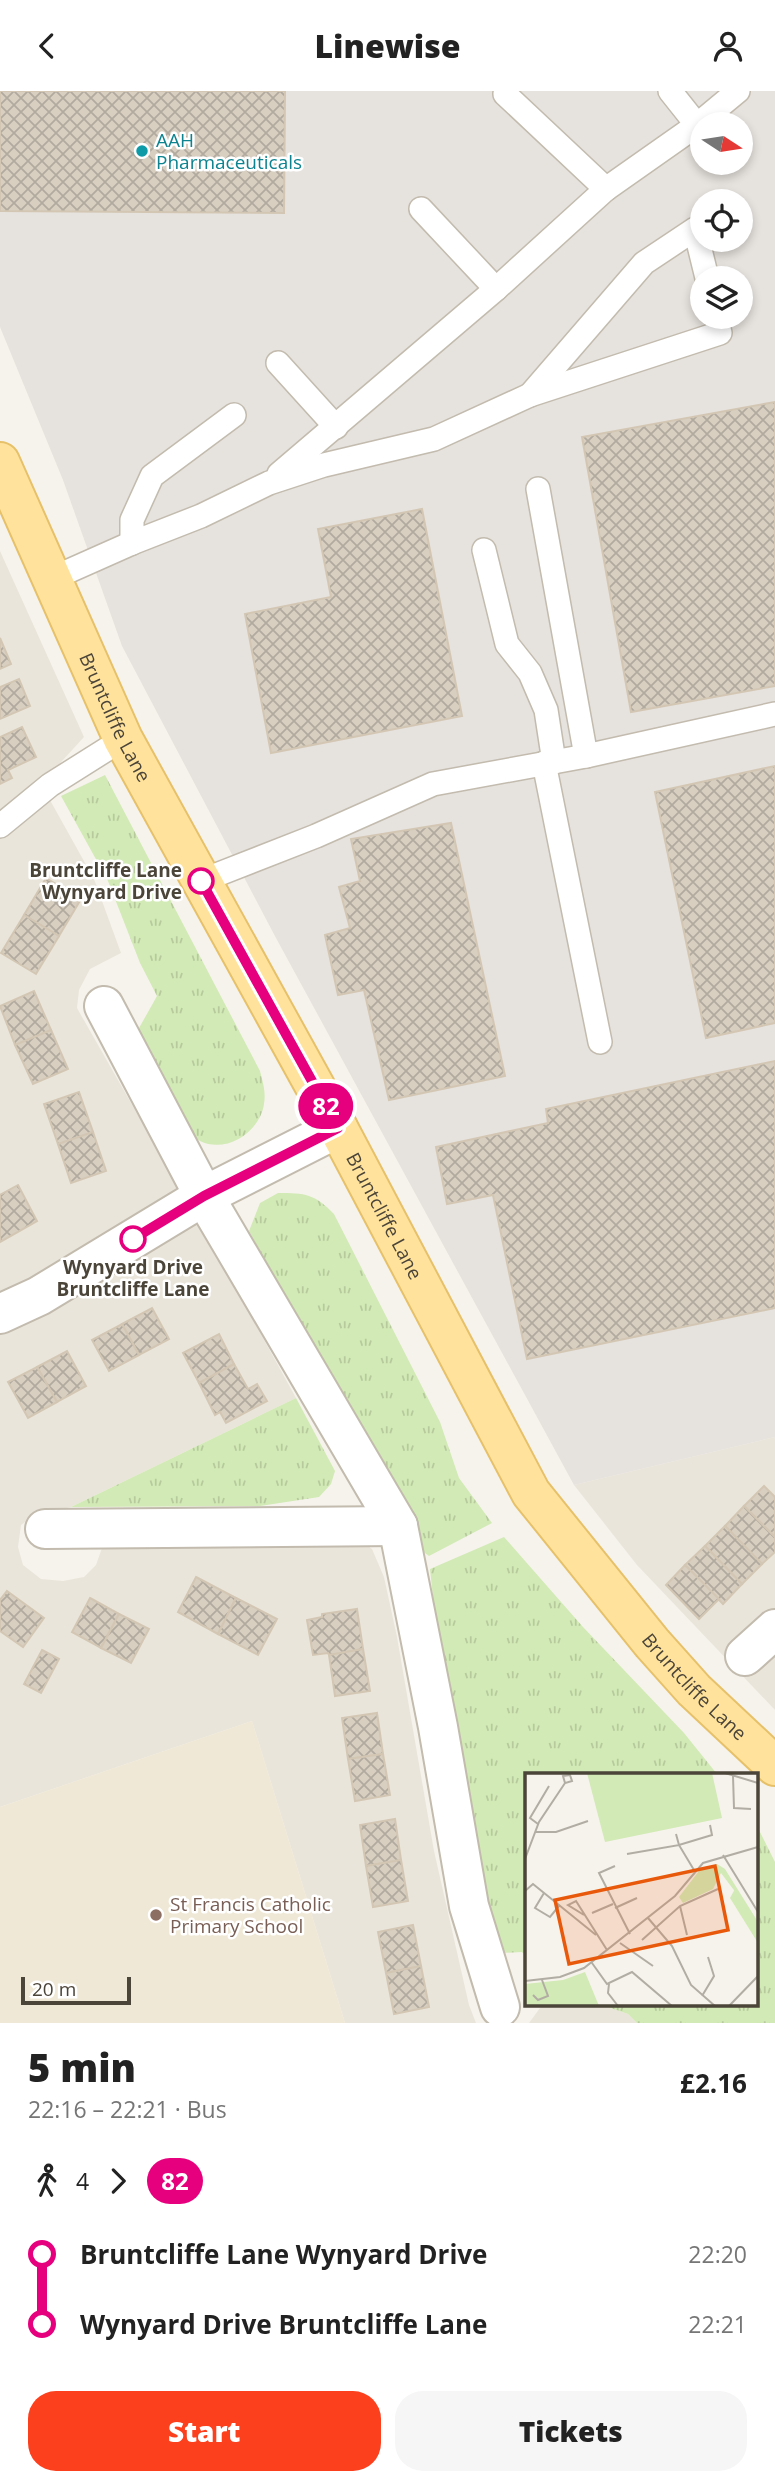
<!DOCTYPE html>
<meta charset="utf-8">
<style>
:root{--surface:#fff;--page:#f6f6f6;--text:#222;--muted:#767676;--accent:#fc3f1d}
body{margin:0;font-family:"Open Sans",sans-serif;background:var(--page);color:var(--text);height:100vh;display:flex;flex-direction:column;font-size:26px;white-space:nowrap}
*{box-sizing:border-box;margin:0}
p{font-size:23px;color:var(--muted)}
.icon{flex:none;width:38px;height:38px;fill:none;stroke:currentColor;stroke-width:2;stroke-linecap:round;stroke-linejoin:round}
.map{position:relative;height:1932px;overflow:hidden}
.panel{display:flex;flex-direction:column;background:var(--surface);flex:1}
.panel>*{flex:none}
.badge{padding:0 14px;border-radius:23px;font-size:24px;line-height:46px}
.needle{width:46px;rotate:102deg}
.tools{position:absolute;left:690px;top:21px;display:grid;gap:14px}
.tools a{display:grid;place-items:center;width:63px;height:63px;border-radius:50%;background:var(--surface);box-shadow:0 4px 10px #0003;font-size:35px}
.scale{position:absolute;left:21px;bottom:18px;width:110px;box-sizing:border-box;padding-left:7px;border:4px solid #4b4439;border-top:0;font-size:19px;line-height:24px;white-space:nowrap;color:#4b4439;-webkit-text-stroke:5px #fff;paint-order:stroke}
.map>.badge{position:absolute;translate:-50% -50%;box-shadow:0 0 0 4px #fff}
.legs{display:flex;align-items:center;gap:10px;height:77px;padding:0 28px;font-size:23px}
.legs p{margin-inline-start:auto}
.head{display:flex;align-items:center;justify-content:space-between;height:119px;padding:0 28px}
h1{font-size:38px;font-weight:800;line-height:52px}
.primary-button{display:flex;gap:14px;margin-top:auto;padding:14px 28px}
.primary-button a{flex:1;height:80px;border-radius:28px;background:var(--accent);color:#fff;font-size:28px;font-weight:800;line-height:80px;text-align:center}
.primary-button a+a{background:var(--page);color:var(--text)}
ul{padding:0 28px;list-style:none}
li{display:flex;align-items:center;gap:24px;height:70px;font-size:26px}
li i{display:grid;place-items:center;width:10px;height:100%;margin:0 9px;background:currentColor}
li i::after{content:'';width:18px;height:18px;margin:-9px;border:5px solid;border-radius:50%;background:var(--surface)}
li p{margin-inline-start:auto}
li:first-child i{background:linear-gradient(#0000 50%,currentColor 0)}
li:last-child i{background:linear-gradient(currentColor 50%,#0000 0)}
header{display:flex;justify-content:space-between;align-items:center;height:91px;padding:0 28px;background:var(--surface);font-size:32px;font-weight:800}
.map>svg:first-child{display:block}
</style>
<header><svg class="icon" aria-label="back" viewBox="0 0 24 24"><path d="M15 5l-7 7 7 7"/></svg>Linewise<svg class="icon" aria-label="person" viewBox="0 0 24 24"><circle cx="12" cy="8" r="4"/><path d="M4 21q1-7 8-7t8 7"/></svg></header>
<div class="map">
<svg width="775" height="1932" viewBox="0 0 775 1932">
<defs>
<pattern id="grass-tufts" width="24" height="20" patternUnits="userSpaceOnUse" patternTransform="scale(1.75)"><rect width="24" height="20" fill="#d2eab5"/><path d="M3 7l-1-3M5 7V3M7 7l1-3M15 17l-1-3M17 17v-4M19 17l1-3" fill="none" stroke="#b6ca9c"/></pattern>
<pattern id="building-cross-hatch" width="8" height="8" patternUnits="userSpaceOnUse" patternTransform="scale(1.75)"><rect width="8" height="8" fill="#d8cfc1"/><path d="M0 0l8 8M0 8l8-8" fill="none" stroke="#b1aa9e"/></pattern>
</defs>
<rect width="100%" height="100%" fill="#f6f3ec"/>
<g fill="#eae5da">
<polygon points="0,460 84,646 41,693 94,788 121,862 90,878 79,899 77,917 217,1163 296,1307 71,1416 36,1423 21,1434 18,1456 23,1474 41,1488 63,1490 84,1486 96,1474 102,1457 327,1441 355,1446 372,1458 384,1486 397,1546 434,1760 469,1914 476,1932 345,1932 252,1630 0,1716"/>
<polygon points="775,1346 775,1619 637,1474 574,1394"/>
<polygon points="543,1913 599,1913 628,1923 637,1932 529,1932"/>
</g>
<path fill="#e6e2dd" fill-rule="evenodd" d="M0,0H775V1346L574,1394L276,847L122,555L63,389L0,236ZM702,33H740V72H702ZM702,110H740V149H702ZM702,187H740V226H702Z"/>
<polygon fill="#efe8d6" points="252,1630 345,1932 0,1932 0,1716"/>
<g fill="url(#grass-tufts)">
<path d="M105,684L260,980C263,992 266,1001 264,1013C260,1041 226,1063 200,1050C196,1048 191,1042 188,1038L134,946L157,905L140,872L108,790L61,705Z"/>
<path d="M278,1102C305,1102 315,1103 334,1123L440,1331L459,1387L492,1432L429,1465L414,1454L381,1377L249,1140L260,1112Z"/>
<polygon points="296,1307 335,1380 331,1393 319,1406 260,1415 71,1416"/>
<path d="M504,1446L583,1536L684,1642L717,1683L526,1684V1866L522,1861L501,1862C467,1737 443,1608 430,1478Z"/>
<polygon points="756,1733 775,1771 775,1932 637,1932 628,1923 599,1913 756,1913"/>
</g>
<g fill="url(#building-cross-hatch)" stroke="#d3c7b4" stroke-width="2">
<polygon points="0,0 285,0 284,122 0,120"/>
<polygon points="775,311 775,595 631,621 582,346"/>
<polygon points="422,418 462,625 271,662 245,523 331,506 318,438"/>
<polygon points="0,547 11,573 0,578"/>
<polygon points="19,588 30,615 0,628 0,596"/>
<polygon points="22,636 36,666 8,679 12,687 0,693 0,646"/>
<polygon points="775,675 775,932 706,947 655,701"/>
<polygon points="451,732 505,985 389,1009 364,899 338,904 325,844 350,837 339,796 360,790 351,748"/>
<polygon points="46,787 81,808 59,845 24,824"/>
<polygon points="24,824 59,845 36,883 1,862"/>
<polygon points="34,900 51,939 15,954 0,915"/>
<polygon points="51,939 68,978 33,993 15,954"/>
<polygon points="775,970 775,1217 527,1268 493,1104 447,1113 436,1056 548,1032 546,1018"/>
<polygon points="79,1001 93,1041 58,1053 44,1013"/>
<polygon points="93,1041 106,1080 71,1092 58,1053"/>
<polygon points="18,1094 37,1130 0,1151 0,1104"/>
<polygon points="152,1217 169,1248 139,1264 122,1233"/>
<polygon points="122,1233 139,1264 109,1280 92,1249"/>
<polygon points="219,1243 234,1273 199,1292 183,1262"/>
<polygon points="67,1260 86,1295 57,1311 37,1276"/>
<polygon points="234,1273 248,1298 257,1293 267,1310 226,1332 220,1321 215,1324 199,1292"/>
<polygon points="37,1276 57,1311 28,1327 8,1291"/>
<polygon points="764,1395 775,1406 775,1446 744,1415"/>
<polygon points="744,1415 775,1446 775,1461 762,1473 725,1435"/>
<polygon points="725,1435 762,1473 742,1493 705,1455"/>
<polygon points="705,1455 742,1493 723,1513 685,1474"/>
<polygon points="685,1474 719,1508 699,1528 666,1494"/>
<polygon points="196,1486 236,1507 218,1543 178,1521"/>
<polygon points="7,1500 44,1527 23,1556 0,1540 0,1509"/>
<polygon points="90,1507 119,1523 101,1557 72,1541"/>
<polygon points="236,1507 277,1528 258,1564 218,1543"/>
<polygon points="357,1518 363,1558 329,1564 328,1562 313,1564 307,1529 322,1526 322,1523"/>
<polygon points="119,1523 149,1538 131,1572 101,1557"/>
<polygon points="363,1558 370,1600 335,1605 329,1564"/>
<polygon points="42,1559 59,1568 41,1602 24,1593"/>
<polygon points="377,1622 383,1663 348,1668 342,1627"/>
<polygon points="383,1663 390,1704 355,1710 348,1668"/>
<polygon points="395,1728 401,1769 366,1775 360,1734"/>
<polygon points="401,1769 408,1810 373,1816 366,1775"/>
<polygon points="413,1834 421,1875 386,1882 378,1841"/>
<polygon points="421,1875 429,1916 394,1923 386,1882"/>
</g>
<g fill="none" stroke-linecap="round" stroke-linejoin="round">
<g stroke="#c2bbae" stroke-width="26">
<g id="service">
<polyline points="670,0 697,34"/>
<polyline points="505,3 606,98"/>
<polyline points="421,118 496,198"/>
<polyline points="278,272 336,336"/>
<polyline points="530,304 644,172 695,138 707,187"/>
<polyline points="279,383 496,198 606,98 697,34 738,0"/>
<polyline points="538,398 586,665"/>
<polyline points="132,452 132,429 152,385 234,324"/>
<polyline points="484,459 507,553 530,582 546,619 554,671"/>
<polyline points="51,488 132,452 201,425 269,392 324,374 434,348 530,304 720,242 716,226"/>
<polyline points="544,672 600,951"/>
<polyline points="0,735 50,694 123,648"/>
<polyline points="201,790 316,745 433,693 586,665 775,623"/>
</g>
</g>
<g stroke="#c2bbae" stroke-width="42">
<g id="minor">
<polyline points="104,915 204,1105 398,1435 438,1636 469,1815 500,1916"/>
<polyline points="0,1223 39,1205 204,1105 338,1037"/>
<polyline points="45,1438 398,1435"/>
<polyline points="745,1565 775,1538"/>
</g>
</g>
<g stroke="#e6c16a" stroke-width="42">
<g id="primary">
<path id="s1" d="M0,371L123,648L338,1037L531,1402L652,1552L694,1599L775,1675"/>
</g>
</g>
<use href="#service" stroke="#fff" stroke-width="23"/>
<use href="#minor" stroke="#fff" stroke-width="38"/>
<use href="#primary" stroke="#ffe39c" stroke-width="38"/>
</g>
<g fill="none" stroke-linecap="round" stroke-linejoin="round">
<g stroke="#fff" stroke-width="16">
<polyline id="line-1" points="133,1148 204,1105 338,1037 201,790"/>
</g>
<use href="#line-1" stroke="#e6007e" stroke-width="10"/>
</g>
<circle fill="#0f9aa8" stroke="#fff" stroke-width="2.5" cx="142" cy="60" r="7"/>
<g fill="#fff" stroke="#e6007e" stroke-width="3.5">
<circle cx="201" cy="790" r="12"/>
<circle cx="133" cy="1148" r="12"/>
</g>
<circle fill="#8d6e63" stroke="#fff" stroke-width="2.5" cx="156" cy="1824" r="7"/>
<g text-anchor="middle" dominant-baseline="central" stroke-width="5" stroke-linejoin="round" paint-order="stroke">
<g font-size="19" fill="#0d838f" stroke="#fff" text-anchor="start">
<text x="156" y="49">AAH<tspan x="156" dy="22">Pharmaceuticals</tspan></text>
</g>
<g font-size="19" fill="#4b4439" stroke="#fff">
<text stroke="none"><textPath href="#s1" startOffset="280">Bruntcliffe Lane</textPath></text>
<text stroke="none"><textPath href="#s1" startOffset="847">Bruntcliffe Lane</textPath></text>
<text stroke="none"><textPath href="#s1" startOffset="1414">Bruntcliffe Lane</textPath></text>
</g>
<g font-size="19" font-weight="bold" fill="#4b4439" stroke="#fff" text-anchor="end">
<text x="182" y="779">Bruntcliffe Lane<tspan x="182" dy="22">Wynyard Drive</tspan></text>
<text x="133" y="1176" text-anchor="middle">Wynyard Drive<tspan x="133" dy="22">Bruntcliffe Lane</tspan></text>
</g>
<g font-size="19" fill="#785e54" stroke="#fff" text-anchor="start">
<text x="170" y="1813">St Francis Catholic<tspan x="170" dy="22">Primary School</tspan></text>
</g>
</g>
<g transform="translate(525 1682)">
<rect width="233" height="233" fill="#f6f3ec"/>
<path d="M192,91L200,96L233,149L196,100L188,116L158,130L154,124L174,98Z" fill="#d2eab5"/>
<path d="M210,116L233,149V170L205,125Z" fill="#d2eab5"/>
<path d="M60,199L74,233H0V211L38,207Z" fill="#d2eab5"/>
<path d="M62,0H187L197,45L80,69Z" fill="#d2eab5"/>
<path fill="none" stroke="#b2ada4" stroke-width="2" d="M200,0L233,10M208,3L209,35L226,36M13,51L5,45L24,13M10,59H31L63,48M151,61L154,72L187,62L185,52M102,81L154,72L169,97M198,82L233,139M0,86L14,49L40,10L47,8L45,2L38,3L40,10M90,93L74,100L105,161M0,118L8,111L71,162M19,120L10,135L25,144L34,133M155,133L162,162M90,135L112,125M67,140L88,131M59,142L43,132L51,128L82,177M123,145L147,173L166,212L190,233M117,167L155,133L193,116M95,170L128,193M67,190L82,211L107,199L147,233M0,208L35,204L59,195L150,123L178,90L233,74M84,211L83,220L93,233M8,222L13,227L23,223L17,207M177,223L189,203L183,184M204,233L233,203"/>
<path fill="#e8590c" fill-opacity="0.15" stroke="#e8590c" stroke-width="3.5" d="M190,93L203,157L44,191L30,127Z"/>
<rect width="233" height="233" fill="none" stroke="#4b4439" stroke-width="3.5"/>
</g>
</svg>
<div class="tools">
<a><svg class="needle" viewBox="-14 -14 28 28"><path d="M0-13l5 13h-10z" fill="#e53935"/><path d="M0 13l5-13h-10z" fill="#767676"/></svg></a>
<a><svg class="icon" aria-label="locate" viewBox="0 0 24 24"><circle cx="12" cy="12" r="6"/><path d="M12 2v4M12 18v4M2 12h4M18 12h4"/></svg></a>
<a><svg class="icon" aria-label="layers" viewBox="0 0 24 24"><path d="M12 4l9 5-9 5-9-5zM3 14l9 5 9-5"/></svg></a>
</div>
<div class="scale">20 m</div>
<b class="badge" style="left:326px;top:1015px;background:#e6007e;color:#fff">82</b>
</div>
<section class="panel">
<div class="head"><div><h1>5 min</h1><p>22:16 – 22:21 · Bus</p></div><b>£2.16</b></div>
<div class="legs"><svg class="icon" aria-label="walk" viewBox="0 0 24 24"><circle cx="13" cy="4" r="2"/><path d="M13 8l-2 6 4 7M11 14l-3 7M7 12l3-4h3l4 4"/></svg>4<svg class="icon" aria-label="forward" viewBox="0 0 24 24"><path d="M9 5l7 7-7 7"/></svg><b class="badge" style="background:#e6007e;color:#fff">82</b></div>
<ul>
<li><i style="color:#e6007e"></i><b>Bruntcliffe Lane Wynyard Drive</b><p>22:20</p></li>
<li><i style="color:#e6007e"></i><b>Wynyard Drive Bruntcliffe Lane</b><p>22:21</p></li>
</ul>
<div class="primary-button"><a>Start</a><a>Tickets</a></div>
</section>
